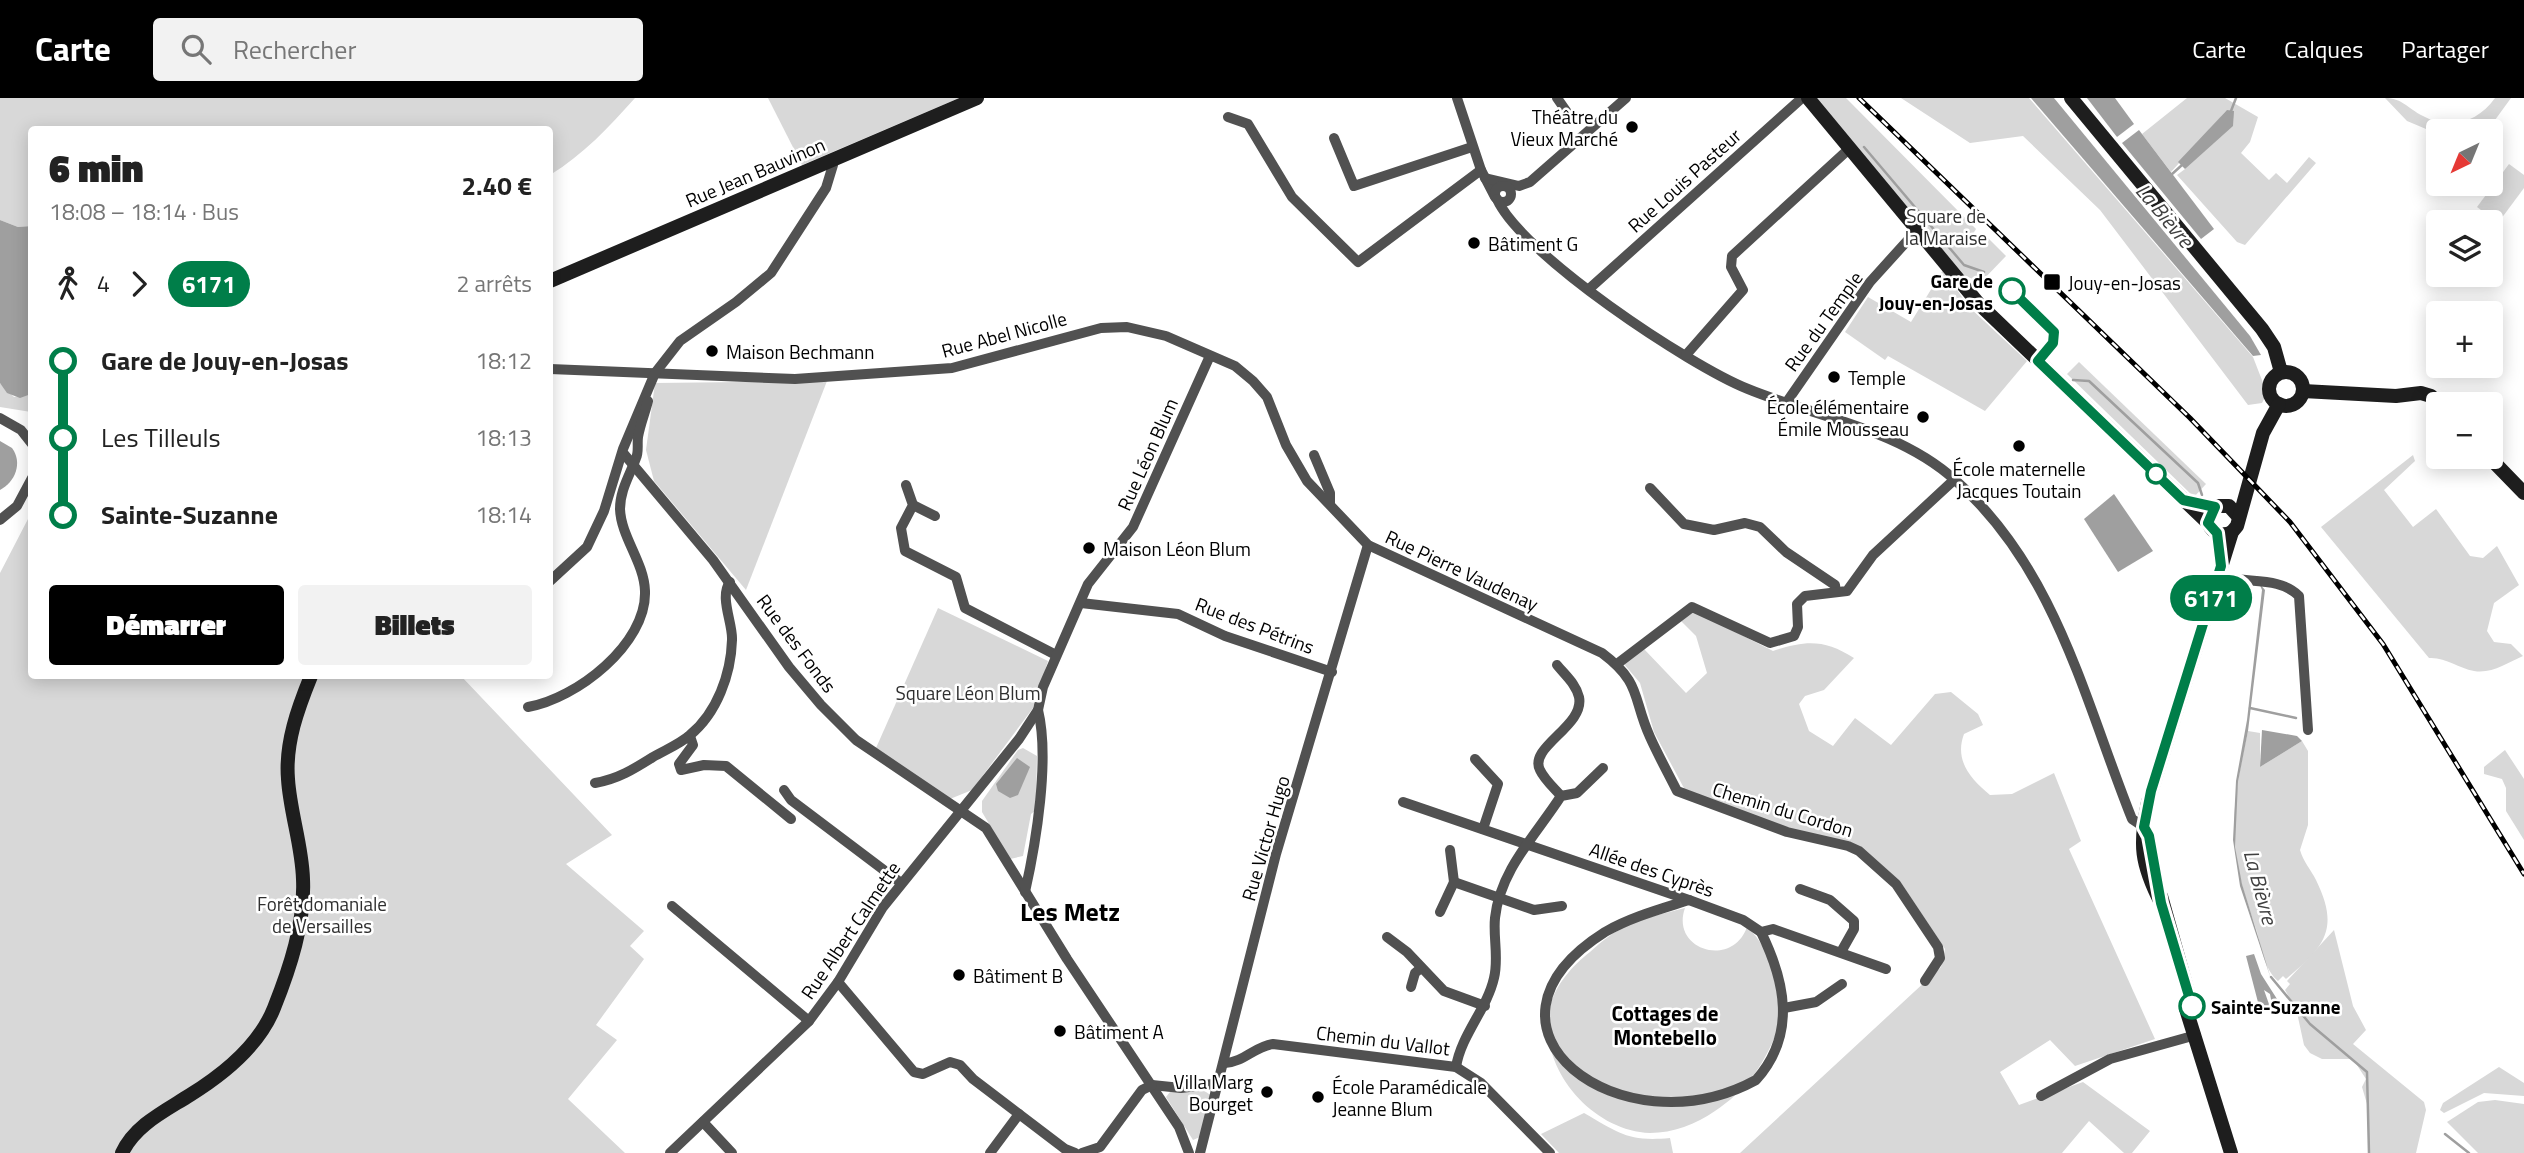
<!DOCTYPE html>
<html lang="fr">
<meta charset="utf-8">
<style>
:root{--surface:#fff;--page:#f2f2f2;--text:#222;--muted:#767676;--accent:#000}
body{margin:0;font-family:"Titillium Web",sans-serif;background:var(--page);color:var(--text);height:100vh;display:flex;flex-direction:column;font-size:26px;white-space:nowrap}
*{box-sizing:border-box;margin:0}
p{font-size:23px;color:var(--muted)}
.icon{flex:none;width:38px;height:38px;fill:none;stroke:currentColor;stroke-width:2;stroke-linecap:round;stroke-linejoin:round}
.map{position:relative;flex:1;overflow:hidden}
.drawer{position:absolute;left:28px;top:28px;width:525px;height:553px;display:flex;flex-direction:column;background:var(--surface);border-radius:7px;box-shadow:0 4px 18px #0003}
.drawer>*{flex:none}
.badge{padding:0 14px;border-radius:23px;font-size:24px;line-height:46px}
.needle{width:46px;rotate:223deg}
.controls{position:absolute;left:2426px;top:21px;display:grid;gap:14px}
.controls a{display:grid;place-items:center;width:77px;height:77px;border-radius:7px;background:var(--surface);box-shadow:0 4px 18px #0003;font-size:35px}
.map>.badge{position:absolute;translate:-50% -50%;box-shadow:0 0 0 4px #fff}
.legs{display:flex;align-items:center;gap:10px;height:77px;padding:0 21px;font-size:23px}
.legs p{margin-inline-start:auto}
.summary{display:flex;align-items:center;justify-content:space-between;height:119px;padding:0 21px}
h1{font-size:38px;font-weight:800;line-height:52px}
.cta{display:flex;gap:14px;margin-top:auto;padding:14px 21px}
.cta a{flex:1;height:80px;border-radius:7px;background:var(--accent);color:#fff;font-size:28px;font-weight:800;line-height:80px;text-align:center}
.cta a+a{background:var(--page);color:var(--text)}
ul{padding:0 21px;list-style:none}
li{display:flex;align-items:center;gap:24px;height:77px;font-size:26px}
li i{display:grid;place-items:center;width:10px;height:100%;margin:0 9px;background:currentColor}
li i::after{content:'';width:18px;height:18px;margin:-9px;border:5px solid;border-radius:50%;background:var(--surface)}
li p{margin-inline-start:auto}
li:first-child i{background:linear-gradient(#0000 50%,currentColor 0)}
li:last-child i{background:linear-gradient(currentColor 50%,#0000 0)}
header{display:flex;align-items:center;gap:42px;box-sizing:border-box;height:98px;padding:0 35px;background:var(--accent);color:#fff}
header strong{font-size:33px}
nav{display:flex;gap:38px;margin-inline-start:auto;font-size:24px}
.search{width:490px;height:63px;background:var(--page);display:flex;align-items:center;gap:18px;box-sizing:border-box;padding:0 24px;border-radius:7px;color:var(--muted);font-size:26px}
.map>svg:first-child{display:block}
</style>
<header>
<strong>Carte</strong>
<div class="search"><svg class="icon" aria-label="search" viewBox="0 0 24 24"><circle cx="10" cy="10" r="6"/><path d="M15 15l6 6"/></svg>Rechercher</div>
<nav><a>Carte</a><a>Calques</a><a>Partager</a></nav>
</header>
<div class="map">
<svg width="2524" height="1055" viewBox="0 0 2524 1055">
<rect width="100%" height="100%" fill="#fff"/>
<g fill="#d8d8d8">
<path d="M0,0H635C608,30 584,56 550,77V32H32L31,128L18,129L0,122Z"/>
<polygon points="768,0 959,0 802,67"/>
<polygon points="1814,0 1846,0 1976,131 1971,139 1977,145 1985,137 2006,158 1981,184 1965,178"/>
<polygon points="1901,0 2029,0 2253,259 2267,295 2262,305 2248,307 2100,112 2023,38 1970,45"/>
<polygon points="2187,0 2225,0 2258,19 2250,44 2241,55 2269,82 2276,75 2287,85 2309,59 2316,65 2245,147 2237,144 2177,77 2185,71 2227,12 2171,74 2142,36"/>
<path d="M2385,0C2402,0 2407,10 2423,18C2450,33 2478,24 2495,0H2511L2487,33H2438V36L2407,23Z"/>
<polygon points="2509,66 2524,77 2524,90 2498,125 2477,109"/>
<polygon points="1943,172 1969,209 2027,263 1985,313 1888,258 1885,262 1845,234 1868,199 1911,224"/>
<polygon points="2079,264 2206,386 2194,399 2067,276"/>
<polygon points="827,283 746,492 654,383 646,352 655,285"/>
<polygon points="0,285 14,299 31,296 31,314 0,309"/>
<path d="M2413,357L2415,363L2384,392L2413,429L2436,411L2470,458L2483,460L2497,448L2519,487L2494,505L2487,533L2494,544L2511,546L2523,558C2507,565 2492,576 2474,573C2458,570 2446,559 2429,560L2321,429Z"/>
<polygon points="31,406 32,578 461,578 612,737 566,766 644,833 630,848 644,861 596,927 617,942 568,1001 625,1055 0,1055 0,475 28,421"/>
<polygon points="938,510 1048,563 1033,610 972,692 950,701 876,650"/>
<path d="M1694,513L1773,553C1805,542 1825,541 1854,560L1824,592L1805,598L1799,606L1809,633L1833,648L1855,620L1891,647L1935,596L1951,594L1978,616L1983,627L1964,636C1954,663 1971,681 1990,697L2012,696L2054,675L2081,743L2069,751L2155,941L2075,968L2050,942L2000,974L2019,1007L2083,984L2150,1033L2132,1055H2124L2089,1023L2062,1055H1740L1941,869L1945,851L1899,782L1861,749L1787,730L1685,692L1654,634L1640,585L1624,566L1644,551L1686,595L1707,575L1696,538L1680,522Z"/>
<path d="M2248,633L2260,635V669L2302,643L2308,653V727L2300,752C2303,763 2311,772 2316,782C2340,831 2325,848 2286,881L2283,878L2278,883C2265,872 2261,850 2257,834C2248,807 2238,779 2235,751C2231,712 2240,670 2248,633Z"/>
<polygon points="1023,650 1037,658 1036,712 1031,716 1023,758 1010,761 982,714 982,703 1018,652"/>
<polygon points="2505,652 2524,681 2524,742 2506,713 2506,690 2502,681 2484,676 2484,669"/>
<path d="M1685,810C1670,852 1732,871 1747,829C1772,851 1789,904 1776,936C1762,970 1745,993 1715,1013C1696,1026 1673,1035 1650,1035C1591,1033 1536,968 1550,909C1555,887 1573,867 1590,854C1602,843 1614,833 1629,827C1646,819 1666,815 1685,810Z"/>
<polygon points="2334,832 2353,908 2366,932 2353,946 2424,1004 2426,1012 2416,1055 2370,1055 2367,1006 2362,989 2366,981 2353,961 2322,961 2310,955 2304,947 2296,910 2285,892 2290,886 2287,883"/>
<polygon points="2499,969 2524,985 2524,998 2484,995 2444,1015 2440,1012 2443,1005"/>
<polygon points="1203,992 1212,998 1200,1039 1193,1042 1166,999 1170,994"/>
<polygon points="2495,1002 2524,1006 2524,1055 2478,1055 2447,1024 2478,1004"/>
<path d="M1584,1015C1619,1035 1628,1044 1670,1040L1673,1055H1559L1541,1036Z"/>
</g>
<g fill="#9f9f9f">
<polygon points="2031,0 2054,0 2250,238 2261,257 2253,258"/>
<polygon points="2087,0 2115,0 2134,26 2117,39"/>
<polygon points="2227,12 2234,13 2233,28 2185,71 2178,64"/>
<polygon points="2139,32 2214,131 2201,141 2122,45"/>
<polygon points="0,122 18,129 31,128 31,296 20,300 7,295 0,285"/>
<path d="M0,343L12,350C23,365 15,384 0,392Z"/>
<polygon points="2114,396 2153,453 2118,474 2084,421"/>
<polygon points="2259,485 2265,492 2248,633 2238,684 2235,749 2242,786 2271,881 2240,788 2233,742 2236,683 2247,622 2262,492"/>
<polygon points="2262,632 2297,638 2302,643 2260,669"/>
<polygon points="1017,660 1030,669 1018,697 1010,700 998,693 996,686"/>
<polygon points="2254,856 2261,876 2277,901 2277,905 2272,907 2270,896 2264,892 2270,909 2260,912 2246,858"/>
</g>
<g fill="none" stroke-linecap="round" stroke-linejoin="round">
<g stroke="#9f9f9f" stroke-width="2.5">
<polyline points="2231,13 2236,0"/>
<polyline points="1864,49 1964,167 1984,174"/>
<polyline points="2171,77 2182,67"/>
<polyline points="2073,282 2089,283 2198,385 2202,397"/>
<polyline points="2250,610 2296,620"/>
<polyline points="2271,879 2310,926 2367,974 2369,1055"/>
<polyline points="2445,1036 2469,1055"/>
</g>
<g stroke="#515151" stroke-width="10">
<polyline points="1457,0 1481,72 1495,99"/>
<polyline points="1557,0 1571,20"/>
<polyline points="1228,19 1248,26 1292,99 1358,164 1481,72"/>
<polyline points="1334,40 1354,88 1472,49"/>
<polyline points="1485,80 1519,88 1530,84 1626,0"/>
<circle cx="1503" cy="96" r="8"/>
<path d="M1497,101C1521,156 1690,268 1748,291C1816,319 1899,331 1955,382C2056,471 2084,601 2132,721L2144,729"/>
<polyline points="1589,191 1802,0"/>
<polyline points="1686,257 1743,192 1731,169 1732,158 1850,50"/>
<path d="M550,271L795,281L952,270L1101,230L1127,229L1166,238L1235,268L1253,283L1267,299L1286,347L1307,383L1368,447L1602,555C1642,585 1632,599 1650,639C1658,657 1668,675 1677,693L1787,734L1848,748L1859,753L1896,786L1938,849L1940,860L1925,883"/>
<polyline points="1786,305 1870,184 1917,132"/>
<polyline points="0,320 21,332 32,346"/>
<polyline points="624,356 713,462 789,569 821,607 856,642 986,730 1067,861 1179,1029 1189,1055"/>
<polyline points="1314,357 1330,395 1330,405"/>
<polyline points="906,387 913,407 901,430 905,453 956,479 965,510 1056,557"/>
<polyline points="1650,390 1684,426 1714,432 1745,425 1760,429 1786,454 1835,487 1836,494"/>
<polyline points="913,407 935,418"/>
<polyline points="0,422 17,408 32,380"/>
<path d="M2218,477C2244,487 2278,477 2299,498L2308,632"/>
<polyline points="550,483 587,449 604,413 623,351 655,275 680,243 736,204 771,175 826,90 833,67 832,62"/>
<polyline points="1081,505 1178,516 1225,538 1332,574"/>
<polyline points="1617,566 1692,509 1770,545 1794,538 1798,529 1797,506 1805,498 1847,493 1873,457 1955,381"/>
<path d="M1557,567C1565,577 1576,586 1579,599C1585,628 1528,649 1540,672C1544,681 1554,690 1561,698"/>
<path d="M528,609C576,601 647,546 645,493C644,464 621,439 620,411C620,392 630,377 636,360C639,354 637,346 638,339C640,327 645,315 648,303"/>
<polyline points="690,638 693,647 679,666 681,672 704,667 726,668 791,721"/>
<polyline points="1475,661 1498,686 1483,731"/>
<path d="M595,685C618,681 634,671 653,659C665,652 680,646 690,637C717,615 731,576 732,542C733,525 719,499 730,484"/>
<polyline points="784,692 791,702 901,785"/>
<polyline points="1403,704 1689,802 1743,822 1761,834 1773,831 1886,871"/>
<polyline points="1450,752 1454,784"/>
<polyline points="1800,791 1830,802 1854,823 1854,831 1841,854"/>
<path d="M1025,794C1036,745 1050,661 1038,612"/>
<path d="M1689,802C1661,811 1631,819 1605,834C1453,930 1622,1055 1756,982C1797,936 1785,883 1761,834"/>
<polyline points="672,808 809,923"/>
<polyline points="1440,814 1454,784 1534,812 1562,808"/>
<polyline points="1387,839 1407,854 1444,893 1485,908"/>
<polyline points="838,884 914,974 923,976 950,964 960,967 973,981 1065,1051 1075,1055"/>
<polyline points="1411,889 1415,875 1421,870"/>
<polyline points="1784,910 1816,904 1842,886"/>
<path d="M1225,965C1244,964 1254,949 1273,946L1456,969L1481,985L1550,1055"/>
<path d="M1456,969C1461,937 1487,911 1494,880C1499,860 1493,840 1495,820C1500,772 1536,737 1561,698L1577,695L1603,670"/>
<polyline points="1152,987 1181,990 1220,985"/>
<polyline points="2041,998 2110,961 2196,937"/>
<polyline points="703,1024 732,1055"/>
<polyline points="670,1055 809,923 838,884 883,809 1019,641 1038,612 1043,589 1088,486 1133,429 1209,260"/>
<polyline points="990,1055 1019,1016"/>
<polyline points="1082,1055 1100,1049 1142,992 1152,987"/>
<polyline points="1200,1055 1276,756 1368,447"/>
</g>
<g stroke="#1e1e1e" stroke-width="14">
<path d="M1808,0L1978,205L2208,425C2213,435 2221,439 2232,434"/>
<polyline points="2071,0 2262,231 2274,249 2281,274"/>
<polyline points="550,183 977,0"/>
<circle cx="2286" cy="291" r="17"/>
<polyline points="2303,293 2396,298 2421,295 2431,298 2439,306"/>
<polyline points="2489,359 2524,395"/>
<polyline points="2208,425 2212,412 2219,408 2229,408 2238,418"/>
<polyline points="2161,798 2192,908 2190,916"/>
<path d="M2161,805C2141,766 2139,747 2148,704L2232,434L2237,428L2263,335L2279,306"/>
<polyline points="2186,911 2231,1055"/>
<path d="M122,1055C135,1027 165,1013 190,997C224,976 259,948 274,910C290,870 305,825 303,781C302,747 290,714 288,681C285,645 298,610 311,578"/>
</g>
<g stroke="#000" stroke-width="5">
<polyline id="rail" points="1859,0 2190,320 2290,424 2383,546 2524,776"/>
</g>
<use href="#rail" stroke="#fff" stroke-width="2.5" stroke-dasharray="8" stroke-linecap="butt"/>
</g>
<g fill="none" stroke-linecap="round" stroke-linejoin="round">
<g stroke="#fff" stroke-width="16">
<polyline id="line-1" points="2012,193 2054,234 2053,245 2038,263 2183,402 2215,409 2208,425 2217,435 2221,468 2151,693 2144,729 2149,738 2161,805 2192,908"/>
</g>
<use href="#line-1" stroke="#007e49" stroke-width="10"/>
</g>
<g fill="#000" stroke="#fff" stroke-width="2.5">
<circle cx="1632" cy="29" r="7"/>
<circle cx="1474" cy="145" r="7"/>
<rect x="2043" y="175" width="18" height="18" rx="3.5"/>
<circle cx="712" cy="253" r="7"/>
<circle cx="1834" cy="279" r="7"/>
<circle cx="1923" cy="319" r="7"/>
<circle cx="2019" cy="348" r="7"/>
<circle cx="1089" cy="450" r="7"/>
<circle cx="959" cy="877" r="7"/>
<circle cx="1060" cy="933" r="7"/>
<circle cx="1267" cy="994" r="7"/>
<circle cx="1318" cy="999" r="7"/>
</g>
<g fill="#fff" stroke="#007e49" stroke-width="3.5">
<circle cx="2012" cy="193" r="12"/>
<circle cx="2156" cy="376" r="9"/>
<circle cx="2192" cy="908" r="12"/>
</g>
<g text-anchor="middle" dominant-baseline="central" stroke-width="5" stroke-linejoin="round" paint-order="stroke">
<g font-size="19" fill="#000" stroke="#fff" text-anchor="start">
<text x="1618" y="18" text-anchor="end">Théâtre du<tspan x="1618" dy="22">Vieux Marché</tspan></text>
<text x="1488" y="145">Bâtiment G</text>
<text x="2068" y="184">Jouy-en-Josas</text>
<text x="726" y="253">Maison Bechmann</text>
<text x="1848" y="279">Temple</text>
<text x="1909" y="308" text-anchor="end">École élémentaire<tspan x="1909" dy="22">Émile Mousseau</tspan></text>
<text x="2019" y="370" text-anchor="middle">École maternelle<tspan x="2019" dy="22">Jacques Toutain</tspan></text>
<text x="1103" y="450">Maison Léon Blum</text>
<text x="973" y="877">Bâtiment B</text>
<text x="1074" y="933">Bâtiment A</text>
<text x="1253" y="983" text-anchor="end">Villa Marg<tspan x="1253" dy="22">Bourget</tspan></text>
<text x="1332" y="988">École Paramédicale<tspan x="1332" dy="22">Jeanne Blum</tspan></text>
</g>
<g font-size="19" fill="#000" stroke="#fff">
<text transform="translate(755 74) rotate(-23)">Rue Jean Bauvinon</text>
<text transform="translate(1684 82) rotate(-42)">Rue Louis Pasteur</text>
<text transform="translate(1823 223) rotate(-54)">Rue du Temple</text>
<text transform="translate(1004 236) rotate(-15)">Rue Abel Nicolle</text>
<text transform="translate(1147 356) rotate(-66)">Rue Léon Blum</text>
<text transform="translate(1462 472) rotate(25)">Rue Pierre Vaudenay</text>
<text transform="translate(1255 527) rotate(21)">Rue des Pétrins</text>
<text transform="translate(797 545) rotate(53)">Rue des Fonds</text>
<text transform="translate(1783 711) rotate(17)">Chemin du Cordon</text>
<text transform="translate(1265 740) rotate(-74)">Rue Victor Hugo</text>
<text transform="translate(1652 771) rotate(19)">Allée des Cyprès</text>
<text transform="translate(850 832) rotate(-56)">Rue Albert Calmette</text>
<text transform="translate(1383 942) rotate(7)">Chemin du Vallot</text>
</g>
<g font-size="19" fill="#2f2f2f" stroke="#fff">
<text x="1946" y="117">Square de<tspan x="1946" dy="22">la Maraise</tspan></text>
<text x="968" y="594">Square Léon Blum</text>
<text x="322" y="805">Forêt domaniale<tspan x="322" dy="22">de Versailles</tspan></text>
</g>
<g font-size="19" font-weight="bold" fill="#000" stroke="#fff" text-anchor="end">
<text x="1993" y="182">Gare de<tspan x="1993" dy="22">Jouy-en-Josas</tspan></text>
<text x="2211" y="908" text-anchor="start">Sainte-Suzanne</text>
</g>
<g font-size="21" font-style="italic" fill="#404040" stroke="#fff">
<text transform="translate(2165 117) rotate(50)">La Bièvre</text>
<text transform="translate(2261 789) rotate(75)">La Bièvre</text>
</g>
<g font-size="21" font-weight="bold" fill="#000" stroke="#fff">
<text x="1665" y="915">Cottages de<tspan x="1665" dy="24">Montebello</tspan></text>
</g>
<g font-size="26" font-weight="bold" fill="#000" stroke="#fff">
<text x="1070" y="813">Les Metz</text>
</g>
</g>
</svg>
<div class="controls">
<a><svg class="needle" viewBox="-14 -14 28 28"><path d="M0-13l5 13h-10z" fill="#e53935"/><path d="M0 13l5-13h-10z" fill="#767676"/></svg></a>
<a><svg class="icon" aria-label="layers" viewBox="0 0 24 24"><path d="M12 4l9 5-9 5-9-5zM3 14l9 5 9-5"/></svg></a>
<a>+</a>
<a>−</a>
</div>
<b class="badge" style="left:2211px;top:500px;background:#007e49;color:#fff">6171</b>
<section class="drawer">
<div class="summary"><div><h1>6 min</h1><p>18:08 – 18:14 · Bus</p></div><b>2.40 €</b></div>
<div class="legs"><svg class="icon" aria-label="walk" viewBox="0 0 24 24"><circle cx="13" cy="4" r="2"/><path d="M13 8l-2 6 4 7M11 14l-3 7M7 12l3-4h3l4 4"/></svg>4<svg class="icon" aria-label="forward" viewBox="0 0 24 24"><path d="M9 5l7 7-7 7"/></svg><b class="badge" style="background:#007e49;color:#fff">6171</b><p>2 arrêts</p></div>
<ul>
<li><i style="color:#007e49"></i><b>Gare de Jouy-en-Josas</b><p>18:12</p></li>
<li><i style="color:#007e49"></i><span>Les Tilleuls</span><p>18:13</p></li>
<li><i style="color:#007e49"></i><b>Sainte-Suzanne</b><p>18:14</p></li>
</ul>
<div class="cta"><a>Démarrer</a><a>Billets</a></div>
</section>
</div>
